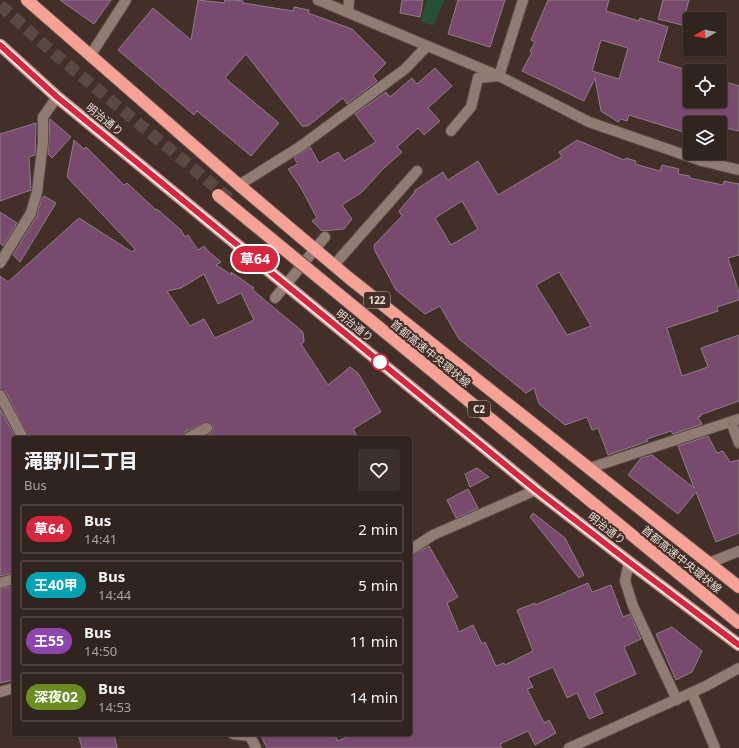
<!DOCTYPE html>
<meta charset="utf-8">
<style>
:root{--surface:#31231e;--page:#3d2f2b;--text:#f1f3f6;--muted:#a8a4a4;--line:#4c403c}
body{margin:0;font-family:"Noto Sans","Noto Sans JP",sans-serif;background:var(--page);color:var(--text);height:100vh;display:flex;flex-direction:column;font-size:15px;white-space:nowrap}
*{box-sizing:border-box;margin:0}
p{font-size:13px;color:var(--muted)}
.icon{flex:none;width:22px;height:22px;fill:none;stroke:currentColor;stroke-width:2;stroke-linecap:round;stroke-linejoin:round}
.map{position:relative;flex:1;overflow:hidden}
.panel{position:absolute;left:12px;top:436px;width:400px;height:300px;display:flex;flex-direction:column;background:var(--surface);border-radius:4px;box-shadow:0 1px 3px #0004,0 0 0 1px var(--line)}
.panel>*{flex:none}
.badge{padding:0 8px;border-radius:13px;font-size:14px;line-height:26px}
.needle{width:26px;rotate:261deg}
.controls{position:absolute;left:683px;top:12px;display:grid;gap:8px}
.controls a{display:grid;place-items:center;width:44px;height:44px;border-radius:4px;background:var(--surface);box-shadow:0 1px 3px #0004,0 0 0 1px var(--line);font-size:20px}
.map>.badge{position:absolute;translate:-50% -50%;box-shadow:0 0 0 2px #fff}
.round{display:grid;place-items:center;flex:none;width:42px;height:42px;border-radius:4px;background:var(--page)}
.head{display:flex;align-items:center;justify-content:space-between;height:68px;padding:0 12px}
h1{font-size:19px;font-weight:800;line-height:30px}
ul{padding:0;list-style:none}
li{display:flex;align-items:center;gap:12px;height:50px;margin:0 8px 6px;padding:0 4px;border:2px solid var(--line);border-radius:4px}
li div{flex:1}
li b{display:block;font-size:15px}
li em{font-style:normal}
li .badge{min-width:44px;font-weight:700;text-align:center}
.map>svg:first-child{display:block}
</style>
<div class="map">
<svg width="739" height="748" viewBox="0 0 739 748">
<rect width="100%" height="100%" fill="#412f28"/>
<polygon fill="#254f37" points="427,0 445,0 433,26 420,21"/>
<g fill="#784a6d" stroke="#8f7d8a" fill-rule="evenodd">
<polygon points="60,0 111,0 94,24"/>
<polygon points="198,0 224,3 225,0 236,0 243,1 243,3 293,11 294,7 309,10 308,13 352,29 386,63 373,76 377,81 347,104 343,98 308,126 302,126 246,54 225,78 279,123 251,156 197,111 194,115 118,50 153,8 191,40"/>
<polygon points="402,0 423,0 420,17 400,13"/>
<polygon points="458,0 505,0 490,47 448,34"/>
<path d="M548,0H609L606,11L639,21L640,18L668,27L658,61L690,71V101H720V80L739,86V131L720,127V123H690V134L629,115L627,121L621,119L618,122L601,111L595,78L584,101L522,71L532,52L530,51L535,42L531,40ZM601,40L628,48L619,79L592,71Z"/>
<polygon points="663,0 689,0 682,25 658,19"/>
<polygon points="435,68 452,86 428,108 440,121 424,135 418,128 397,147 402,152 382,170 362,192 342,205 352,219 344,229 322,231 312,221 317,218 301,188 288,169 298,164 294,158 310,147 319,163 338,152 344,161 376,142 355,114 386,92 390,97 412,78 417,84"/>
<polygon points="50,119 71,137 52,158 48,154"/>
<polygon points="36,123 35,155 29,157 31,190 0,201 0,134"/>
<path d="M74,140L84,149L86,147L124,185L127,183L156,210L157,209L181,230L185,237L188,235L198,250L204,246L208,251L221,262L216,265L232,275L231,272L254,288H252L255,292L303,332L304,342L301,344L328,385L350,367L358,373L381,412L353,429L358,438H202L210,434L213,429V425L207,422L185,432L182,438H29L6,392L0,389V276L8,282L79,218L132,252L135,249L67,177ZM204,274L218,304L241,293L254,320L215,338L204,319L190,326L167,291L181,288Z"/>
<path d="M577,140L624,160L626,158L636,161L635,164L660,171L662,165L679,169L678,174L690,176L689,178L723,185L724,181L739,184V255L728,258L739,293V300L717,307L718,311L667,328L682,376L708,367L701,348L739,335V401L700,415L701,416L698,417L702,424L673,434L671,431L647,439L648,441L608,455L598,428L592,430L587,417L565,425L539,404L534,388L526,393L459,339L440,306L425,314L396,290L375,251L374,245L402,216L399,211L415,192L414,191L443,172L448,180L478,161L498,195L562,157L559,152ZM462,201L478,229L451,245L435,218ZM559,272L591,326L567,335L536,285Z"/>
<polygon points="44,196 56,203 20,262 13,255 37,216 41,200"/>
<polygon points="0,212 17,223 3,246 0,243"/>
<polygon points="0,409 16,438 14,438 14,573 0,576"/>
<polygon points="708,436 717,453 723,451 730,462 739,460 739,533 716,542 696,492 678,514 628,475 641,458 652,455 694,488 678,446"/>
<polygon points="477,468 489,477 470,487 465,474"/>
<polygon points="468,489 478,508 456,518 447,500"/>
<polygon points="533,513 565,538 584,575 579,578 530,517"/>
<polygon points="429,546 458,597 447,603 459,632 473,625 482,644 485,642 496,666 504,663 505,665 533,651 517,610 535,603 535,605 588,583 592,592 611,585 623,617 630,614 641,639 624,647 636,674 594,693 603,713 589,719 577,693 567,698 553,667 528,678 533,687 527,689 544,723 549,720 556,733 535,745 528,731 500,744 502,748 267,748 260,734 334,734 338,741 353,734 410,734 410,556"/>
<polygon points="14,586 14,680 0,683 0,589"/>
<polygon points="672,627 702,651 692,672 676,680 656,634"/>
<polygon points="78,734 114,734 117,748 82,748"/>
</g>
<g fill="none" stroke-linecap="round" stroke-linejoin="round">
<polyline stroke="#5a4942" stroke-width="12" stroke-dasharray="12 6" stroke-linecap="butt" points="0,5 50,50 230,199"/>
<g stroke="#5d4e49" stroke-width="12">
<g id="street">
<polyline points="348,12 349,0"/>
<polyline points="451,131 471,107 478,78 499,76"/>
<polyline points="239,185 301,146 405,69 427,46"/>
<polyline points="0,263 31,213 37,192 43,142 43,117 57,97"/>
<polyline points="334,265 417,171"/>
<polyline points="275,298 325,237"/>
<polyline points="0,395 23,438"/>
<polyline points="731,422 739,443"/>
<polyline points="188,438 207,428"/>
<polyline points="590,468 739,419"/>
<polyline points="410,550 433,535 536,490"/>
<polyline points="629,562 625,581 633,606 677,700"/>
<polyline points="709,563 739,551"/>
<polyline points="0,583 14,579"/>
<polyline points="0,692 14,688"/>
<polyline points="233,734 250,736 256,748"/>
</g>
</g>
<g stroke="#5d4e49" stroke-width="12">
<g id="secondary">
<polyline points="318,0 499,76 589,122 702,161 739,170"/>
<polyline points="90,56 126,0"/>
<polyline points="499,76 523,0"/>
<polyline points="692,693 715,748"/>
<polyline points="569,748 706,686 739,668"/>
</g>
</g>
<g stroke="#5d4e49" stroke-width="14">
<g id="highway">
<polyline points="27,0 239,185 349,278 739,587"/>
<polyline points="0,45 57,97 536,490 629,562 739,645"/>
</g>
</g>
<use href="#street" stroke="#917c73" stroke-width="10"/>
<use href="#secondary" stroke="#917c73" stroke-width="10"/>
<use href="#highway" stroke="#f6a195" stroke-width="12"/>
<g stroke="#5d4e49" stroke-width="14" stroke-linecap="butt">
<polyline id="highway-bridge" points="218,195 739,623"/>
</g>
<use href="#highway-bridge" stroke="#f6a195" stroke-width="12"/>
</g>
<g fill="none" stroke-linecap="round" stroke-linejoin="round">
<g stroke="#fff" stroke-width="9">
<polyline id="line" points="0,45 57,97 536,490 629,562 739,645"/>
</g>
<use href="#line" stroke="#d7263d" stroke-width="6"/>
</g>
<circle fill="#fff" stroke="#d7263d" stroke-width="2" cx="380" cy="362" r="8"/>
<g text-anchor="middle" dominant-baseline="central" stroke-width="4" stroke-linejoin="round" paint-order="stroke">
<g fill="#412f28" stroke="#b7a9a3" stroke-width="1">
<rect x="364" y="292" width="26" height="16" rx="3"/>
<rect x="468" y="401" width="22" height="16" rx="3"/>
</g>
<g font-size="10" font-weight="bold" fill="#e9ddd8">
<text x="377" y="300">122</text>
<text x="479" y="409">C2</text>
</g>
<g font-size="11" fill="#e9ddd8" stroke="#412f28">
<text transform="translate(105 119) rotate(39)">明治通り</text>
<text transform="translate(355 325) rotate(39)">明治通り</text>
<text transform="translate(431 353) rotate(39)">首都高速中央環状線</text>
<text transform="translate(607 528) rotate(38)">明治通り</text>
<text transform="translate(682 559) rotate(39)">首都高速中央環状線</text>
</g>
</g>
</svg>
<div class="controls">
<a><svg class="needle" viewBox="-14 -14 28 28"><path d="M0-13l5 13h-10z" fill="#e53935"/><path d="M0 13l5-13h-10z" fill="#a8a4a4"/></svg></a>
<a><svg class="icon" aria-label="locate" viewBox="0 0 24 24"><circle cx="12" cy="12" r="6"/><path d="M12 2v4M12 18v4M2 12h4M18 12h4"/></svg></a>
<a><svg class="icon" aria-label="layers" viewBox="0 0 24 24"><path d="M12 4l9 5-9 5-9-5zM3 14l9 5 9-5"/></svg></a>
</div>
<b class="badge" style="left:255px;top:259px;background:#d7263d;color:#fff">草64</b>
<section class="panel">
<div class="head"><div><h1>滝野川二丁目</h1><p>Bus</p></div><a class="round"><svg class="icon" aria-label="heart" viewBox="0 0 24 24"><path d="M12 20l-8-8c-3-5 5-10 8-4 3-6 11-1 8 4z"/></svg></a></div>
<ul>
<li><span class="badge" style="background:#d7263d;color:#fff">草64</span><div><b>Bus</b><p>14:41</p></div><em>2 min</em></li>
<li><span class="badge" style="background:#00a3b4;color:#fff">王40甲</span><div><b>Bus</b><p>14:44</p></div><em>5 min</em></li>
<li><span class="badge" style="background:#8e44ad;color:#fff">王55</span><div><b>Bus</b><p>14:50</p></div><em>11 min</em></li>
<li><span class="badge" style="background:#6b8e23;color:#fff">深夜02</span><div><b>Bus</b><p>14:53</p></div><em>14 min</em></li>
</ul>
</section>
</div>
